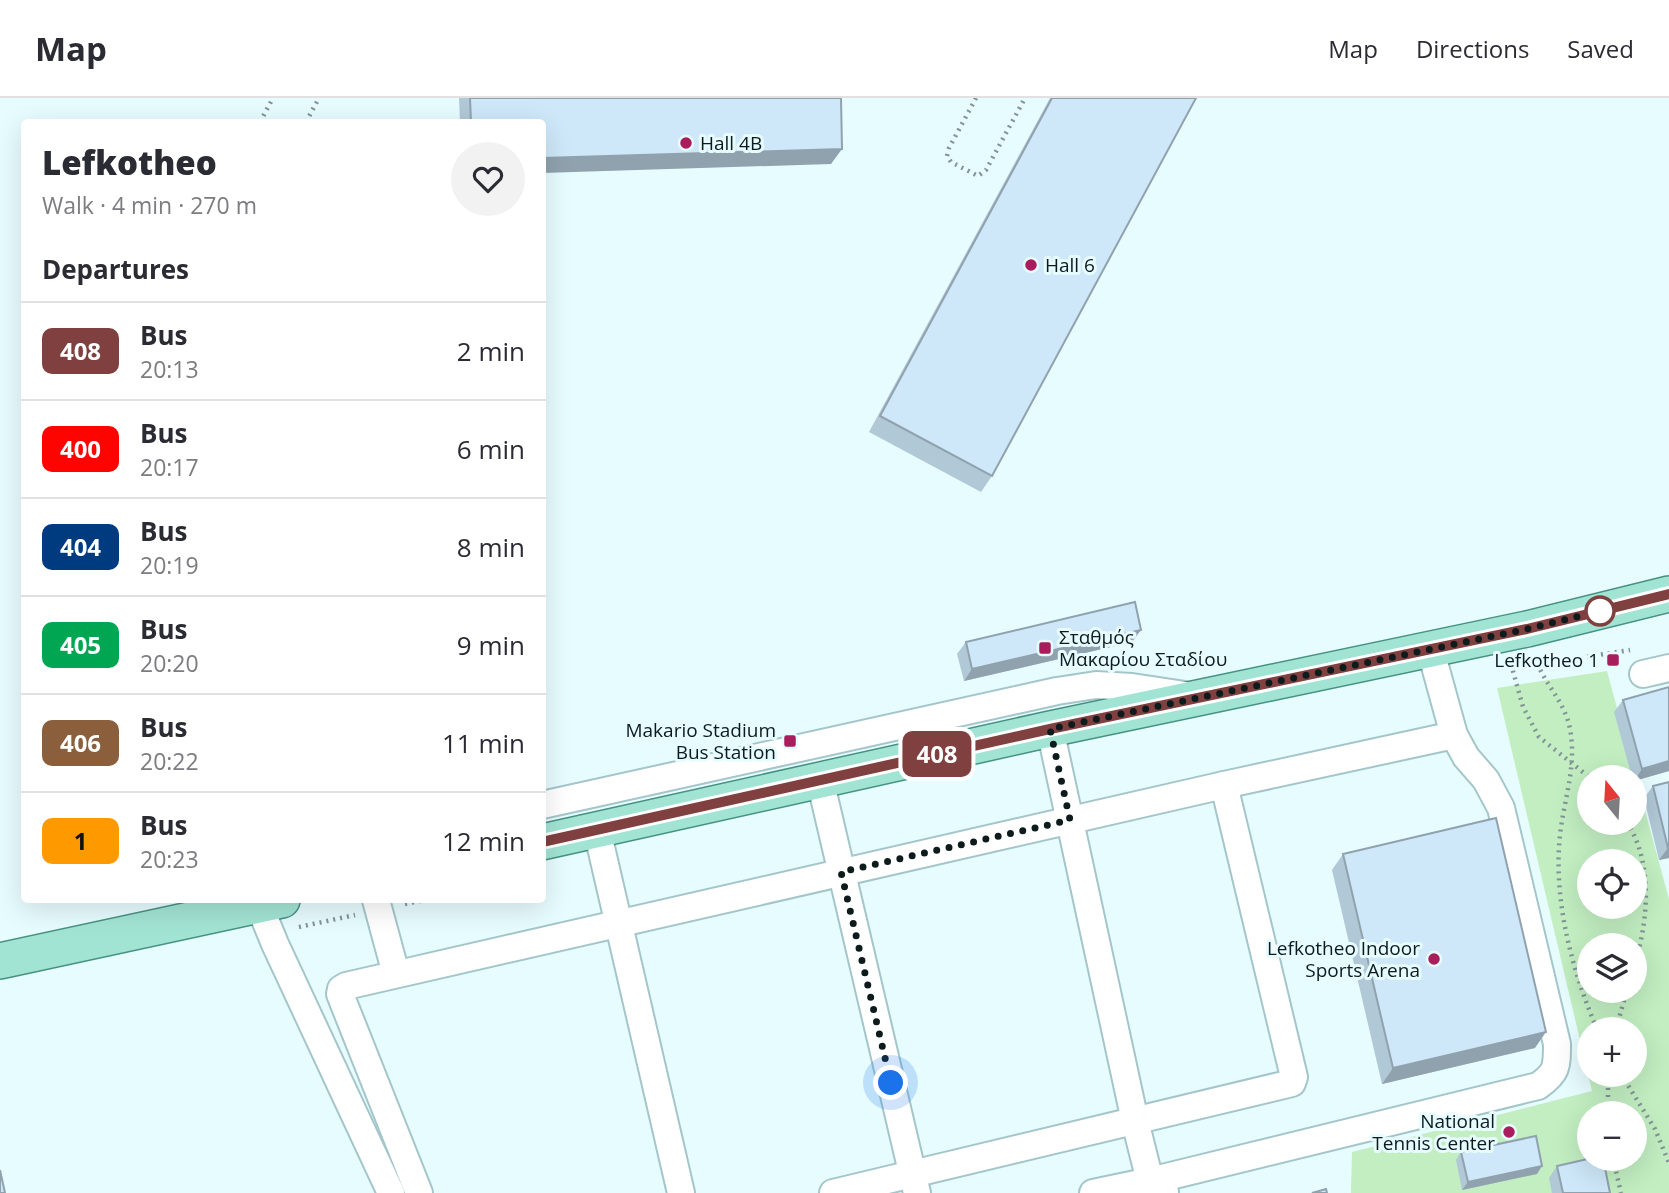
<!DOCTYPE html>
<meta charset="utf-8">
<style>
:root{--surface:#fff;--page:#f2f2f3;--text:#2b2b33;--muted:#7c7c81;--line:#e1e1e2}
body{margin:0;font-family:"Open Sans",sans-serif;background:var(--page);color:var(--text);height:100vh;display:flex;flex-direction:column;font-size:26px;white-space:nowrap}
*{box-sizing:border-box;margin:0}
p{font-size:23px;color:var(--muted)}
.icon{flex:none;width:38px;height:38px;fill:none;stroke:currentColor;stroke-width:2;stroke-linecap:round;stroke-linejoin:round}
.map{position:relative;flex:1;overflow:hidden}
.sheet{position:absolute;left:21px;top:21px;width:525px;height:784px;display:flex;flex-direction:column;background:var(--surface);border-radius:7px;box-shadow:0 7px 28px #0002}
.sheet>*{flex:none}
.badge{padding:0 14px;border-radius:10px;font-size:24px;line-height:46px}
.needle{width:46px;rotate:342deg}
.buttons{position:absolute;left:1577px;top:667px;display:grid;gap:14px}
.buttons a{display:grid;place-items:center;width:70px;height:70px;border-radius:50%;background:var(--surface);box-shadow:0 7px 28px #0002;font-size:35px}
.you{position:absolute;width:35px;height:35px;margin:-18px;border:5px solid #fff;border-radius:50%;background:#1a73e8;box-shadow:0 0 0 10px #1a73e833}
.map>.badge{position:absolute;translate:-50% -50%;box-shadow:0 0 0 4px #fff}
h2{padding:0 21px;font-size:26px;line-height:63px}
.round{display:grid;place-items:center;flex:none;width:74px;height:74px;border-radius:37px;background:var(--page)}
.head{display:flex;align-items:center;justify-content:space-between;height:119px;padding:0 21px}
h1{font-size:33px;font-weight:800;line-height:52px}
ul{padding:0;list-style:none}
li{display:flex;align-items:center;gap:21px;height:98px;padding:0 21px;border-top:2px solid var(--line)}
li div{flex:1}
li b{display:block;font-size:26px}
li em{font-style:normal}
li .badge{min-width:77px;font-weight:700;text-align:center}
header{display:flex;align-items:center;gap:42px;box-sizing:border-box;height:98px;padding:0 35px;background:var(--surface);border-bottom:2px solid var(--line)}
header strong{font-size:33px}
nav{display:flex;gap:38px;margin-inline-start:auto;font-size:24px}
.map>svg:first-child{display:block}
</style>
<header>
<strong>Map</strong>
<nav><a>Map</a><a>Directions</a><a>Saved</a></nav>
</header>
<div class="map">
<svg width="1669" height="1095" viewBox="0 0 1669 1095">
<rect width="100%" height="100%" fill="#e7fcff"/>
<path fill="#c2eec1" fill-rule="evenodd" d="M1607,573L1669,801V1095H1351L1352,1054L1592,993L1497,590ZM1589,679H1634V724H1589ZM1589,763H1634V808H1589ZM1589,847H1634V892H1589ZM1589,931H1634V976H1589ZM1589,1015H1634V1060H1589Z"/>
<g fill="none" stroke-linecap="round" stroke-linejoin="round">
<g stroke="#a4c6ca" stroke-width="30">
<g id="minor">
<polyline points="1643,576 1669,570"/>
<polyline points="1050,631 1135,1023 1150,1083 1165,1094"/>
<polyline points="820,682 917,1095"/>
<polyline points="542,707 1057,593 1096,587 1132,589 1185,597"/>
<polyline points="597,732 681,1095"/>
<polyline points="257,802 275,846 391,1095"/>
<polyline points="376,802 396,876"/>
<polyline points="419,1095 340,896 341,891 346,888 1224,687 1454,637"/>
<polyline points="833,1095 1292,985 1294,979 1224,687"/>
<path d="M1093,1095L1150,1083L1538,988C1557,975 1557,969 1557,946L1501,710L1486,682L1466,659L1454,637L1430,550"/>
</g>
</g>
<g stroke="#469281" stroke-width="38">
<g id="major">
<polyline points="542,744 1050,631 1527,531 1669,496"/>
<polyline points="0,863 282,802"/>
</g>
</g>
<g stroke="#829496" stroke-width="4.5" stroke-dasharray="2 5" stroke-linecap="butt">
<polyline points="976,0 949,50 947,58 951,64 978,78 986,72 1025,0"/>
<polyline points="260,24 273,0"/>
<polyline points="306,24 319,0"/>
<polyline points="1553,558 1566,562 1630,552"/>
<path d="M1535,559C1543,585 1565,603 1570,631C1577,668 1564,701 1560,737C1553,801 1572,873 1597,931"/>
<polyline points="1511,566 1523,609 1539,639 1589,679"/>
<path d="M1627,724C1654,767 1648,824 1634,869"/>
<polyline points="405,806 425,802"/>
<polyline points="299,829 355,817"/>
<polyline points="1616,931 1627,892"/>
<polyline points="1608,976 1608,1015"/>
<polyline points="1621,976 1655,1031 1669,1065"/>
<polyline points="1613,1060 1621,1095"/>
</g>
<use href="#minor" stroke="#fff" stroke-width="26"/>
<use href="#major" stroke="#a2e4d4" stroke-width="35"/>
</g>
<g fill="#b1c8d6">
<polygon points="459,0 841,0 831,66 542,24 460,24"/>
<polygon points="1050,0 1196,0 992,378 981,394 869,334"/>
<polygon points="966,544 1132,544 964,583 957,556"/>
<polygon points="1623,602 1669,673 1634,683 1634,679 1632,679 1614,614"/>
<polygon points="1669,684 1669,760 1659,762 1644,700 1653,688"/>
<polygon points="1343,756 1535,950 1382,986 1332,772"/>
<polygon points="1461,1054 1537,1076 1462,1092 1456,1062"/>
<polygon points="1557,1068 1610,1095 1552,1095 1549,1080"/>
</g>
<g fill="#90a2ae">
<polygon points="842,51 831,66 542,75 542,60"/>
<polygon points="1141,532 1132,544 964,583 972,571"/>
<polygon points="1669,663 1669,673 1634,683 1642,671"/>
<polygon points="1668,750 1669,750 1669,760 1659,762"/>
<polygon points="1546,934 1535,950 1382,986 1393,970"/>
<polygon points="1542,1068 1537,1076 1462,1092 1468,1084"/>
</g>
<g fill="#cee8f9" stroke="#90a2ae" stroke-width="2">
<polygon points="470,0 841,0 842,51 542,60 542,24 471,24"/>
<polygon points="1052,0 1196,0 992,378 880,318"/>
<polygon points="1135,504 1141,532 972,571 966,544"/>
<polygon points="1669,589 1669,663 1642,671 1623,602"/>
<polygon points="1669,684 1669,750 1668,750 1653,688"/>
<polygon points="1496,720 1546,934 1393,970 1343,756"/>
<polygon points="1536,1038 1542,1068 1468,1084 1461,1054"/>
<polygon points="1592,1060 1603,1060 1610,1095 1563,1095 1557,1068"/>
<polygon points="0,1072 5,1095 0,1095"/>
<polygon points="1326,1091 1327,1095 1312,1095"/>
</g>
<g fill="none" stroke-linecap="round" stroke-linejoin="round">
<g stroke="#fff" stroke-width="16">
<polyline id="line" points="542,744 1050,631 1527,531 1669,496"/>
</g>
<use href="#line" stroke="#804040" stroke-width="10"/>
<polyline stroke="#0e1b1d" stroke-width="7" stroke-dasharray="0 12.6" points="891,985 841,774 1070,722 1050,631 1527,531 1600,513"/>
</g>
<g fill="#aa1d5c" stroke="#e7fcff" stroke-width="2.5">
<circle cx="686" cy="45" r="7"/>
<circle cx="1031" cy="167" r="7"/>
<rect x="1038" y="543" width="14" height="14" rx="3.5"/>
<rect x="1606" y="555" width="14" height="14" rx="3.5"/>
<rect x="783" y="636" width="14" height="14" rx="3.5"/>
<circle cx="1434" cy="861" r="7"/>
<circle cx="1509" cy="1034" r="7"/>
</g>
<circle fill="#fff" stroke="#804040" stroke-width="3.5" cx="1600" cy="513" r="14"/>
<g text-anchor="middle" dominant-baseline="central" stroke-width="6" stroke-linejoin="round" paint-order="stroke">
<g font-size="19" fill="#0e1b1d" stroke="#e7fcff" text-anchor="end">
<text x="700" y="45" text-anchor="start">Hall 4B</text>
<text x="1045" y="167" text-anchor="start">Hall 6</text>
<text x="1059" y="539" text-anchor="start">Σταθμός<tspan x="1059" dy="22">Μακαρίου Σταδίου</tspan></text>
<text x="1599" y="562">Lefkotheo 1</text>
<text x="776" y="632">Makario Stadium<tspan x="776" dy="22">Bus Station</tspan></text>
<text x="1420" y="850">Lefkotheo Indoor<tspan x="1420" dy="22">Sports Arena</tspan></text>
<text x="1495" y="1023">National<tspan x="1495" dy="22">Tennis Center</tspan></text>
</g>
</g>
</svg>
<div class="buttons">
<a><svg class="needle" viewBox="-14 -14 28 28"><path d="M0-13l5 13h-10z" fill="#e53935"/><path d="M0 13l5-13h-10z" fill="#7c7c81"/></svg></a>
<a><svg class="icon" aria-label="locate" viewBox="0 0 24 24"><circle cx="12" cy="12" r="6"/><path d="M12 2v4M12 18v4M2 12h4M18 12h4"/></svg></a>
<a><svg class="icon" aria-label="layers" viewBox="0 0 24 24"><path d="M12 4l9 5-9 5-9-5zM3 14l9 5 9-5"/></svg></a>
<a>+</a>
<a>−</a>
</div>
<div class="you" style="left:891px;top:985px"></div>
<b class="badge" style="left:937px;top:656px;background:#804040;color:#fff">408</b>
<section class="sheet">
<div class="head"><div><h1>Lefkotheo</h1><p>Walk · 4 min · 270 m</p></div><a class="round"><svg class="icon" aria-label="heart" viewBox="0 0 24 24"><path d="M12 20l-8-8c-3-5 5-10 8-4 3-6 11-1 8 4z"/></svg></a></div>
<h2>Departures</h2>
<ul>
<li><span class="badge" style="background:#804040;color:#fff">408</span><div><b>Bus</b><p>20:13</p></div><em>2 min</em></li>
<li><span class="badge" style="background:#fe0400;color:#fff">400</span><div><b>Bus</b><p>20:17</p></div><em>6 min</em></li>
<li><span class="badge" style="background:#003b80;color:#fff">404</span><div><b>Bus</b><p>20:19</p></div><em>8 min</em></li>
<li><span class="badge" style="background:#00a651;color:#fff">405</span><div><b>Bus</b><p>20:20</p></div><em>9 min</em></li>
<li><span class="badge" style="background:#8b5e3c;color:#fff">406</span><div><b>Bus</b><p>20:22</p></div><em>11 min</em></li>
<li><span class="badge" style="background:#f90;color:#111">1</span><div><b>Bus</b><p>20:23</p></div><em>12 min</em></li>
</ul>
</section>
</div>
